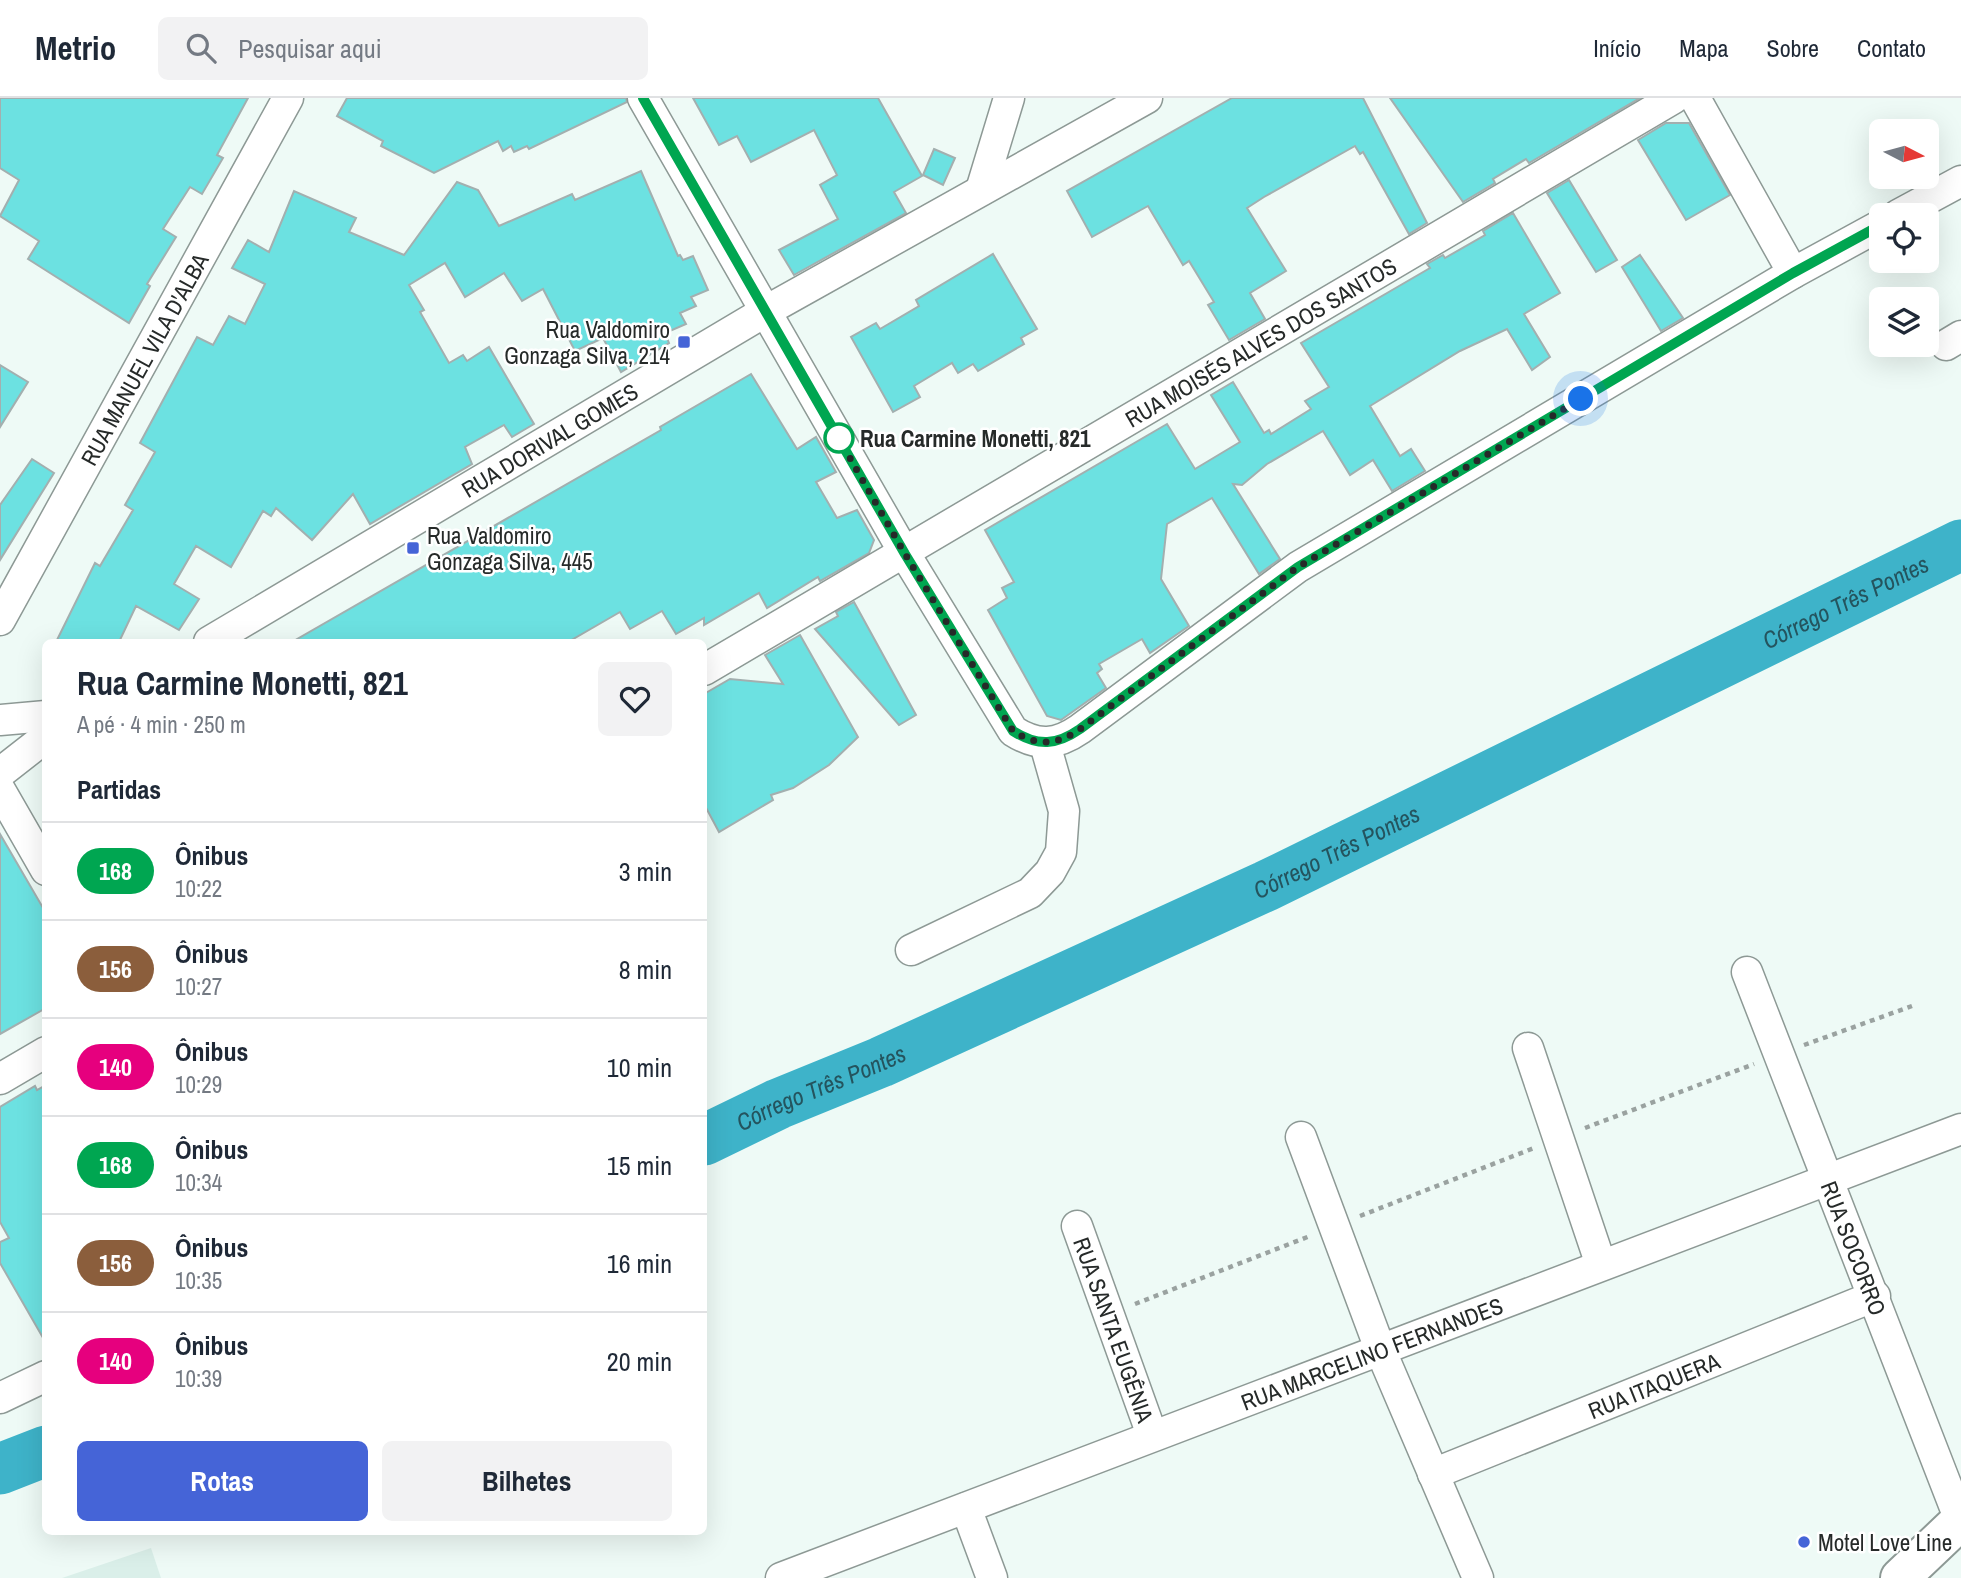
<!DOCTYPE html>
<html lang="pt">
<meta charset="utf-8">
<style>
:root{--surface:#fff;--page:#f2f2f3;--text:#1f2937;--muted:#747a83;--line:#e0e1e3;--accent:#4564d7}
body{margin:0;font-family:"Archivo Narrow",sans-serif;background:var(--page);color:var(--text);height:100vh;display:flex;flex-direction:column;font-size:26px;white-space:nowrap}
*{box-sizing:border-box;margin:0}
p{font-size:23px;color:var(--muted)}
.icon{flex:none;width:38px;height:38px;fill:none;stroke:currentColor;stroke-width:2;stroke-linecap:round;stroke-linejoin:round}
.map{position:relative;flex:1;overflow:hidden}
.panel{position:absolute;left:42px;top:541px;width:665px;height:896px;display:flex;flex-direction:column;background:var(--surface);border-radius:10px;box-shadow:0 7px 28px #0002}
.panel>*{flex:none}
.badge{padding:0 14px;border-radius:23px;font-size:24px;line-height:46px}
.needle{width:46px;rotate:96deg}
.controls{position:absolute;left:1869px;top:21px;display:grid;gap:14px}
.controls a{display:grid;place-items:center;width:70px;height:70px;border-radius:10px;background:var(--surface);box-shadow:0 7px 28px #0002;font-size:35px}
.you{position:absolute;width:35px;height:35px;margin:-18px;border:5px solid #fff;border-radius:50%;background:#1a73e8;box-shadow:0 0 0 10px #1a73e833}
.map>.badge{position:absolute;translate:-50% -50%;box-shadow:0 0 0 4px #fff}
h2{padding:0 35px;font-size:26px;line-height:63px}
.round{display:grid;place-items:center;flex:none;width:74px;height:74px;border-radius:10px;background:var(--page)}
.overview{display:flex;align-items:center;justify-content:space-between;height:119px;padding:0 35px}
h1{font-size:33px;font-weight:800;line-height:52px}
.action{display:flex;gap:14px;margin-top:auto;padding:14px 35px}
.action a{flex:1;height:80px;border-radius:10px;background:var(--accent);color:#fff;font-size:28px;font-weight:800;line-height:80px;text-align:center}
.action a+a{background:var(--page);color:var(--text)}
ul{padding:0;list-style:none}
li{display:flex;align-items:center;gap:21px;height:98px;padding:0 35px;border-top:2px solid var(--line)}
li div{flex:1}
li b{display:block;font-size:26px}
li em{font-style:normal}
li .badge{min-width:77px;font-weight:700;text-align:center}
header{display:flex;align-items:center;gap:42px;box-sizing:border-box;height:98px;padding:0 35px;background:var(--surface);border-bottom:2px solid var(--line)}
header strong{font-size:33px}
nav{display:flex;gap:38px;margin-inline-start:auto;font-size:24px}
.search{width:490px;height:63px;background:var(--page);display:flex;align-items:center;gap:18px;box-sizing:border-box;padding:0 24px;border-radius:10px;color:var(--muted);font-size:26px}
.map>svg:first-child{display:block}
</style>
<header>
<strong>Metrio</strong>
<div class="search"><svg class="icon" aria-label="search" viewBox="0 0 24 24"><circle cx="10" cy="10" r="6"/><path d="M15 15l6 6"/></svg>Pesquisar aqui</div>
<nav><a>Início</a><a>Mapa</a><a>Sobre</a><a>Contato</a></nav>
</header>
<div class="map">
<svg width="1961" height="1480" viewBox="0 0 1961 1480">
<rect width="100%" height="100%" fill="#eefaf6"/>
<polygon fill="#daefe9" points="151,1450 161,1480 62,1480"/>
<g fill="none" stroke-linecap="round" stroke-linejoin="round">
<g stroke="#3eb3c9" stroke-width="51">
<path id="s1" d="M704,1042L778,1006L881,964L1266,788L1961,447"/>
<polyline points="0,1371 46,1353"/>
</g>
</g>
<g fill="#6ce1e1" stroke="#a3afaf" stroke-width="2">
<polygon points="0,0 248,0 217,57 223,60 202,96 190,89 163,131 176,139 147,186 150,188 129,225 28,161 39,143 0,118 19,82 0,70"/>
<polygon points="347,0 626,0 627,4 529,51 527,48 514,54 511,48 503,53 498,43 434,75 381,48 383,43 337,18"/>
<polygon points="693,0 878,0 922,78 894,94 906,115 794,177 779,152 838,121 820,87 837,77 814,32 751,64 737,38 719,47"/>
<polygon points="1232,0 1363,0 1427,125 1409,136 1363,54 1360,56 1355,48 1264,99 1247,110 1286,173 1250,195 1265,221 1229,242 1208,207 1214,204 1189,163 1183,167 1148,108 1092,139 1067,93"/>
<polygon points="1390,0 1640,0 1529,65 1526,61 1493,81 1495,85 1463,104"/>
<polygon points="1666,25 1689,25 1730,97 1686,122 1638,42"/>
<polygon points="934,51 955,60 943,87 923,77"/>
<polygon points="641,73 678,158 680,157 683,162 693,158 708,192 691,199 696,208 680,215 686,226 665,235 669,245 621,274 603,240 575,253 543,191 522,203 504,175 465,199 445,165 409,187 424,212 420,214 449,265 463,257 467,263 489,249 534,326 512,339 504,327 465,349 472,366 370,426 353,396 312,442 276,410 271,418 263,413 231,469 196,448 174,486 199,501 179,532 136,508 119,544 56,544 95,465 100,468 133,412 125,407 155,354 140,345 197,239 213,247 229,218 245,226 265,186 232,170 248,142 269,154 294,93 356,120 349,134 404,157 457,84 478,92 499,128 572,96 575,102"/>
<polygon points="1569,82 1617,162 1596,174 1547,95"/>
<polygon points="1513,115 1560,195 1524,216 1550,259 1532,272 1507,231 1460,253 1370,308 1400,358 1411,351 1425,373 1392,393 1373,362 1350,377 1323,333 1267,366 1242,387 1233,386 1280,461 1259,476 1212,400 1167,426 1161,481 1189,528 1150,555 1142,541 1099,566 1102,571 1097,575 1106,590 1061,622 1047,618 988,512 1007,500 1002,490 1014,484 985,432 1167,326 1195,371 1240,344 1211,297 1233,284 1264,335 1269,332 1271,336 1311,311 1305,303 1329,289 1301,245 1430,170 1427,166 1443,157 1445,160 1485,137 1483,133"/>
<polygon points="993,156 1037,231 1021,240 1024,246 978,273 973,266 958,275 952,265 914,288 920,299 893,314 851,239 876,225 880,231 919,208 916,202"/>
<polygon points="1640,157 1683,220 1661,233 1622,169"/>
<polygon points="0,267 28,284 0,329"/>
<polygon points="751,276 797,351 816,339 836,374 816,384 837,420 857,412 874,442 869,455 820,483 818,479 767,510 759,495 704,527 704,520 676,536 662,513 630,531 620,514 568,544 292,544 661,332 660,329"/>
<polygon points="32,361 54,375 0,462 0,407"/>
<polygon points="854,504 916,617 899,627 815,531 838,518 836,514"/>
<polygon points="800,537 858,639 829,667 793,690 771,697 773,702 719,734 704,706 704,596 730,581 783,586 765,557"/>
<polygon points="0,736 46,815 46,910 0,936"/>
<polygon points="46,987 46,1245 0,1165 0,1144 9,1140 0,1124 0,1009 35,988 37,992"/>
</g>
<g fill="none" stroke-linecap="round" stroke-linejoin="round">
<g stroke="#8d9995" stroke-width="33">
<g id="minor">
<path d="M643,0L905,456L1013,633C1038,649 1057,647 1080,631L1298,469L1793,175L1881,127"/>
<polyline points="1695,0 1793,175"/>
<polyline points="981,92 1009,0"/>
<polyline points="1898,117 1961,83"/>
<polyline points="1946,247 1961,238"/>
<path id="s2" d="M0,522L288,0"/>
<path id="s3" d="M209,544L766,213L1147,0"/>
<path id="s4" d="M704,572L1674,0"/>
<polyline points="0,622 46,618"/>
<polyline points="0,675 46,639"/>
<polyline points="0,692 46,772"/>
<polyline points="911,852 1030,795 1050,774 1061,754 1064,713 1045,646"/>
<path id="s5" d="M1747,874L1961,1425"/>
<polyline points="1528,950 1601,1167"/>
<polyline points="0,981 46,954"/>
<polyline points="1301,1039 1380,1251 1478,1480"/>
<path id="s6" d="M1077,1128L1152,1337"/>
<polyline points="0,1300 46,1278"/>
<path id="s7" d="M1433,1376L1875,1198"/>
<polyline points="966,1410 992,1480"/>
<path id="s8" d="M781,1480L1961,1031"/>
</g>
</g>
<g stroke="#8d9995" stroke-width="42">
<polyline id="major" points="1900,1480 1961,1422"/>
</g>
<g stroke="#9aa2a0" stroke-width="4.5" stroke-dasharray="5 5" stroke-linecap="butt">
<polyline points="1804,947 1912,908"/>
<polyline points="1585,1030 1754,966"/>
<polyline points="1360,1118 1534,1050"/>
<polyline points="1135,1206 1310,1138"/>
</g>
<use href="#minor" stroke="#fff" stroke-width="30"/>
<use href="#major" stroke="#fff" stroke-width="38"/>
</g>
<g fill="none" stroke-linecap="round" stroke-linejoin="round">
<g stroke="#fff" stroke-width="16">
<path id="line" d="M643,0L905,456L1013,633C1038,649 1057,647 1080,631L1298,469L1793,175L1881,127"/>
</g>
<use href="#line" stroke="#00a651" stroke-width="10"/>
<path stroke="#262a29" stroke-width="7" stroke-dasharray="0 12.6" d="M839,340L835,334L905,456L1013,633C1038,649 1057,647 1080,631L1298,469L1581,301"/>
</g>
<g fill="#4564d7" stroke="#fff" stroke-width="2.5">
<rect x="677" y="237" width="14" height="14" rx="3.5"/>
<rect x="406" y="443" width="14" height="14" rx="3.5"/>
<circle cx="1804" cy="1444" r="7"/>
</g>
<circle fill="#fff" stroke="#00a651" stroke-width="3.5" cx="839" cy="340" r="14"/>
<g text-anchor="middle" dominant-baseline="central" stroke-width="5" stroke-linejoin="round" paint-order="stroke">
<g font-size="23" fill="#262a29" stroke="#fff" text-anchor="start">
<text x="670" y="231" text-anchor="end">Rua Valdomiro<tspan x="670" dy="26">Gonzaga Silva, 214</tspan></text>
<text x="427" y="437">Rua Valdomiro<tspan x="427" dy="26">Gonzaga Silva, 445</tspan></text>
<text x="1818" y="1444">Motel Love Line</text>
</g>
<g font-size="23" fill="#262a29" stroke="#fff">
<text stroke="none"><textPath href="#s4" startOffset="646">RUA MOISÉS ALVES DOS SANTOS</textPath></text>
<text stroke="none"><textPath href="#s2" startOffset="298">RUA MANUEL VILA D'ALBA</textPath></text>
<text stroke="none"><textPath href="#s3" startOffset="396">RUA DORIVAL GOMES</textPath></text>
<text stroke="none"><textPath href="#s5" startOffset="296">RUA SOCORRO</textPath></text>
<text stroke="none"><textPath href="#s6" startOffset="110">RUA SANTA EUGÊNIA</textPath></text>
<text stroke="none"><textPath href="#s8" startOffset="632">RUA MARCELINO FERNANDES</textPath></text>
<text stroke="none"><textPath href="#s7" startOffset="238">RUA ITAQUERA</textPath></text>
</g>
<g font-size="23" font-weight="bold" fill="#262a29" stroke="#fff" text-anchor="start">
<text x="860" y="340">Rua Carmine Monetti, 821</text>
</g>
<g font-size="24" font-style="italic" fill="#24545e" stroke="#fff">
<text stroke="none"><textPath href="#s1" startOffset="1262">Córrego Três Pontes</textPath></text>
<text stroke="none"><textPath href="#s1" startOffset="695">Córrego Três Pontes</textPath></text>
<text stroke="none"><textPath href="#s1" startOffset="128">Córrego Três Pontes</textPath></text>
</g>
</g>
</svg>
<div class="controls">
<a><svg class="needle" viewBox="-14 -14 28 28"><path d="M0-13l5 13h-10z" fill="#e53935"/><path d="M0 13l5-13h-10z" fill="#747a83"/></svg></a>
<a><svg class="icon" aria-label="locate" viewBox="0 0 24 24"><circle cx="12" cy="12" r="6"/><path d="M12 2v4M12 18v4M2 12h4M18 12h4"/></svg></a>
<a><svg class="icon" aria-label="layers" viewBox="0 0 24 24"><path d="M12 4l9 5-9 5-9-5zM3 14l9 5 9-5"/></svg></a>
</div>
<div class="you" style="left:1581px;top:301px"></div>
<section class="panel">
<div class="overview"><div><h1>Rua Carmine Monetti, 821</h1><p>A pé · 4 min · 250 m</p></div><a class="round"><svg class="icon" aria-label="heart" viewBox="0 0 24 24"><path d="M12 20l-8-8c-3-5 5-10 8-4 3-6 11-1 8 4z"/></svg></a></div>
<h2>Partidas</h2>
<ul>
<li><span class="badge" style="background:#00a651;color:#fff">168</span><div><b>Ônibus</b><p>10:22</p></div><em>3 min</em></li>
<li><span class="badge" style="background:#8b5e3c;color:#fff">156</span><div><b>Ônibus</b><p>10:27</p></div><em>8 min</em></li>
<li><span class="badge" style="background:#e6007e;color:#fff">140</span><div><b>Ônibus</b><p>10:29</p></div><em>10 min</em></li>
<li><span class="badge" style="background:#00a651;color:#fff">168</span><div><b>Ônibus</b><p>10:34</p></div><em>15 min</em></li>
<li><span class="badge" style="background:#8b5e3c;color:#fff">156</span><div><b>Ônibus</b><p>10:35</p></div><em>16 min</em></li>
<li><span class="badge" style="background:#e6007e;color:#fff">140</span><div><b>Ônibus</b><p>10:39</p></div><em>20 min</em></li>
</ul>
<div class="action"><a>Rotas</a><a>Bilhetes</a></div>
</section>
</div>
